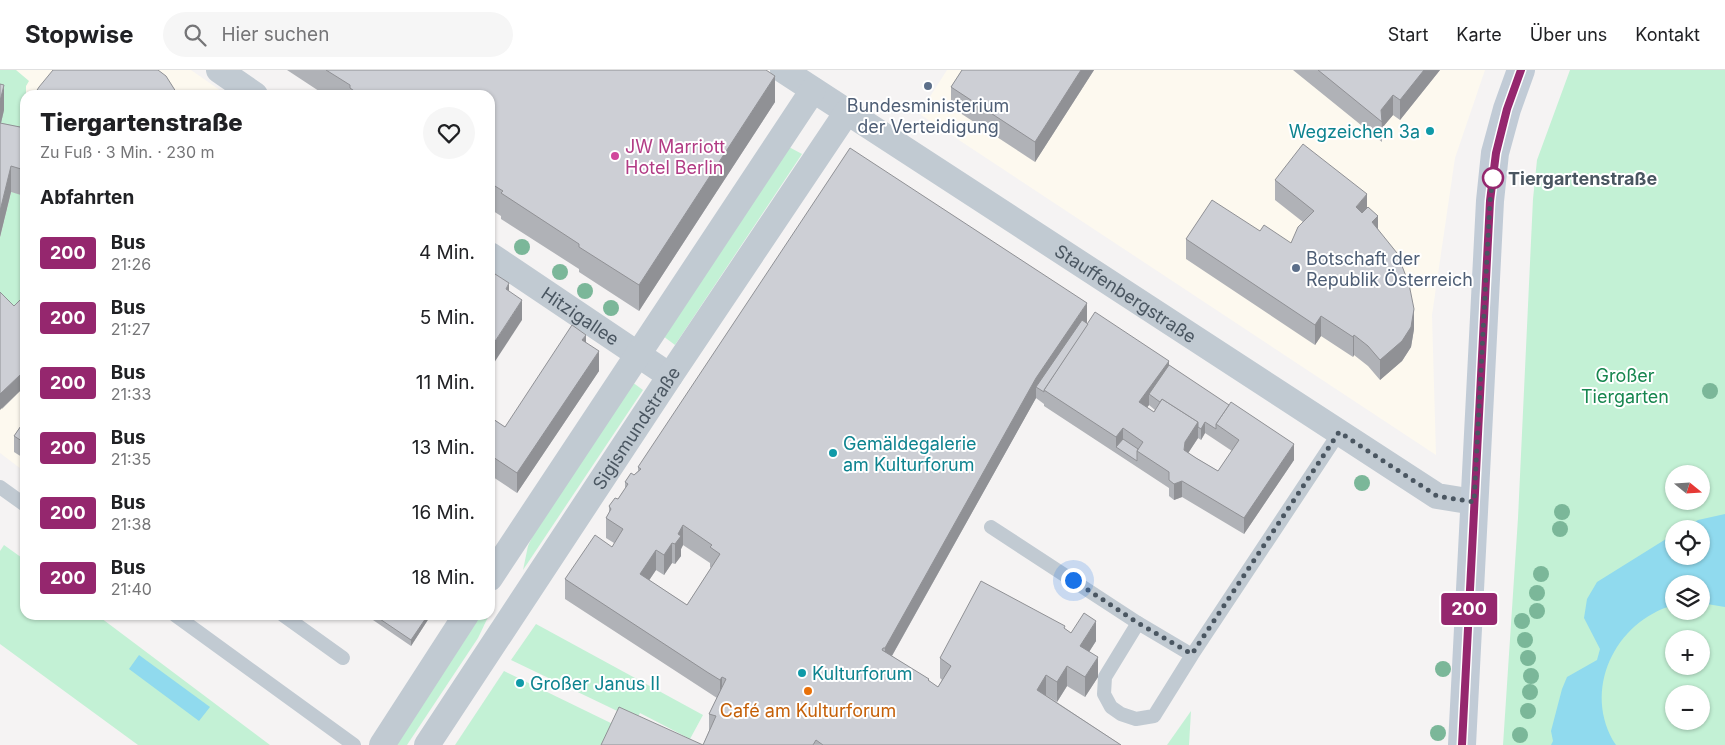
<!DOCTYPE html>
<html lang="de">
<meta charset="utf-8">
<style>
:root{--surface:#fff;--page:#f6f6f6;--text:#202124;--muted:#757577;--line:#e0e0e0}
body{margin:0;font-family:Inter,sans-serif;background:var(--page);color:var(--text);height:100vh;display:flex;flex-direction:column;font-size:19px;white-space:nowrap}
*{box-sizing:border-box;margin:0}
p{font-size:16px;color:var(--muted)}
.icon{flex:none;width:28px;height:28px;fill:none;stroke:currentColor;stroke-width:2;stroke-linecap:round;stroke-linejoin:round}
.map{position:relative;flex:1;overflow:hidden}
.sheet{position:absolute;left:20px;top:20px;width:475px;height:530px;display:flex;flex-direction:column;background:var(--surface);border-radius:15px;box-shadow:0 1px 4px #0004}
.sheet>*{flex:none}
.badge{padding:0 10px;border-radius:4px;font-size:18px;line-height:32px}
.needle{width:32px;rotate:108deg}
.fabs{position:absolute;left:1665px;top:395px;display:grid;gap:10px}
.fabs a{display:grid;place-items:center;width:45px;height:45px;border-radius:50%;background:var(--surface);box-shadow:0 1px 4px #0004;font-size:25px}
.you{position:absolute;width:25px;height:25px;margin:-12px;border:4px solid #fff;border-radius:50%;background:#1a73e8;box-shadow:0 0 0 8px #1a73e833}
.map>.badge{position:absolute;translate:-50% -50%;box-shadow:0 0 0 2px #fff}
h2{padding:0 20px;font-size:19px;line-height:45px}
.round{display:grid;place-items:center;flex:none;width:52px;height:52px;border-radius:26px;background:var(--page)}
.summary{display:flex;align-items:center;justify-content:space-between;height:85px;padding:0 20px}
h1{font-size:24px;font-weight:800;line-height:38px}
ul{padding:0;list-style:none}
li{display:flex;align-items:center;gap:15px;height:65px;padding:0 20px}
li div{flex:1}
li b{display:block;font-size:19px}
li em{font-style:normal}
li .badge{min-width:55px;font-weight:700;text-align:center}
header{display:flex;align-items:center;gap:30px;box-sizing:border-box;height:70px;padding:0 25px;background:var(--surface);border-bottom:1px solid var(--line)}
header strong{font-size:24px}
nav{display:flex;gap:28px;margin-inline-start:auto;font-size:18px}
.search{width:350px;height:45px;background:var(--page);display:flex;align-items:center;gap:12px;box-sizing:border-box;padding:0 18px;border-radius:28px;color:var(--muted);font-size:19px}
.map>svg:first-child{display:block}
</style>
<header>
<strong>Stopwise</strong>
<div class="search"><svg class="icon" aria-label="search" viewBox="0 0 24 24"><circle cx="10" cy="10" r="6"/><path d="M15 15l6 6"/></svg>Hier suchen</div>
<nav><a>Start</a><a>Karte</a><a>Über uns</a><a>Kontakt</a></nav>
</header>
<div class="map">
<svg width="1725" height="675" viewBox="0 0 1725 675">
<rect width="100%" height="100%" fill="#f5f3f3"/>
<g fill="#fdf9ef">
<polygon points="0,0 191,0 227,25 25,25 25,402 0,383"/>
<polygon points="947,0 1485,0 1455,88 1432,245 1436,385 921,45 931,25"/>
</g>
<g fill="#c3f1d5" fill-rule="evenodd">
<polygon points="0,0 16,0 29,11 26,16 26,25 25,25 25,84 0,57"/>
<path d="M1570,0H1725V675H1503L1518,448L1533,129L1537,90ZM1674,404H1701V431H1674ZM1674,459H1701V486H1674ZM1674,514H1701V541H1674ZM1674,569H1701V596H1674ZM1674,624H1701V651H1674Z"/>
<polygon points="789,77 802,84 675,275 663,266"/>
<polygon points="25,108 25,241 0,238 0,167 11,122 21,124"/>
<polygon points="632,312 643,320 523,500 528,476 539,452"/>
<polygon points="4,475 25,490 25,545 97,545 270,675 138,675 0,574 0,481"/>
<polygon points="477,545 489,545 478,568 407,675 393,675"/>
<polygon points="536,554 703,645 690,669 640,643 636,650 511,590"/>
<polygon points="504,601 619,657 611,675 455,675"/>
<polygon points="1191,641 1189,675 1167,675"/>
</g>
<g fill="#90daee">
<path d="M1725,444V537L1701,533V514H1674V535C1615,551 1581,621 1616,675H1551L1553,671L1551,661L1562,619L1567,607L1597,590L1600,579L1584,548L1587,529L1597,512L1674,464V486H1701V459H1683L1698,450Z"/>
<polygon points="139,585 210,637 199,651 129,599"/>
</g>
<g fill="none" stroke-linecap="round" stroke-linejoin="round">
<g stroke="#c1cad2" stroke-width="14">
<polyline points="0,417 25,435"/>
<polyline points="991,457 1138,553"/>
<polyline points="175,545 354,675"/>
<polyline points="283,545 343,588"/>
<polyline points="1192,585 1138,553 1105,607 1104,624 1111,637 1121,644 1136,649 1154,646 1192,585 1339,363"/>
</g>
<g stroke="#c1cad2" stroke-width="26">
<polyline points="219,0 255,25"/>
<path id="s1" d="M783,0L1437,426L1474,432"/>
<path id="s2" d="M490,185L670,306"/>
<polyline points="490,508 813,20"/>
<polyline points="382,675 466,545"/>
<path id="s3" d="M427,675L670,306L847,42"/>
</g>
<polyline stroke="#c1cbd6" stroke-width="28" points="1462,675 1490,131 1495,83 1507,39 1521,0"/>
</g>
<g fill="#7bb799">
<circle cx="522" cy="177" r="8"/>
<circle cx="560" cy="202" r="8"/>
<circle cx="585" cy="221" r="8"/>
<circle cx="611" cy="238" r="8"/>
<circle cx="1710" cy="321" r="8"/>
<circle cx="1362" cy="413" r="8"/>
<circle cx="1562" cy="442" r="8"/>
<circle cx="1560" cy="459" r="8"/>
<circle cx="1541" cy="504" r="8"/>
<circle cx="1537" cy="523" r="8"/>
<circle cx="1537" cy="541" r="8"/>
<circle cx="1522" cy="551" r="8"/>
<circle cx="1525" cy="570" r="8"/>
<circle cx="1528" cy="588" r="8"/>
<circle cx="1443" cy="599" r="8"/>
<circle cx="1531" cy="606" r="8"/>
<circle cx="1530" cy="622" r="8"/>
<circle cx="1528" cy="641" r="8"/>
<circle cx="1438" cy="663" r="8"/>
<circle cx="1520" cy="665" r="8"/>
</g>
<g fill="#b0b2b7" fill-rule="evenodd">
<polygon points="287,0 766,0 775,32 639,241 579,202 579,199 501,149 501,146 490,139 490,25 325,25"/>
<polygon points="962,0 1094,0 1035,92 951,37 951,17"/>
<polygon points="1293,0 1440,0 1400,50 1393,45 1382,58 1382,72"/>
<polygon points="0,14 4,40 1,53 25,58 21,125 11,122 0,167"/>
<polygon points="1275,110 1367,139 1378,159 1414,259 1411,277 1402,291 1380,310 1368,296 1354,285 1353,287 1321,266 1315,275 1186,189 1186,169 1291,173 1303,152 1275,130"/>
<polygon points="25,225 25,326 20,321 2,339 14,236"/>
<path d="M1087,253L1169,295L1294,390L1244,464L1182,427L1174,430L1169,426V418L1044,336V334L1036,328L892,586L938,617L942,610L940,608V588L1065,559L1071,563L1096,571L1089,582L1098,607L1085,627L1067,616L1057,632L1046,625L1121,675H601H703L709,661V644L717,628L565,529V509L612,477L614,473L606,468V448L609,443V436L618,429L625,419V412L634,405L638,401V397ZM1149,335L1155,340L1154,342L1147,337ZM1205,363L1232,381L1218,401L1188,383L1198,368L1201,370ZM683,475L710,493V497L711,498L687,535L649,510L656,500L664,505L672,493L675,494L681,486V479Z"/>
<polygon points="586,272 599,301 517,423 490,405 490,347 505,357"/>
<polygon points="25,350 25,389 14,382 14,366"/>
<polygon points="373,545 431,545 411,576 373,550"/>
</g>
<g fill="#909195">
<polygon points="1081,0 1094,0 1035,92 1035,72"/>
<polygon points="1424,0 1440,0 1400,50 1400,30"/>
<polygon points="775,6 775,32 639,241 639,215"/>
<polygon points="4,15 4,40 0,57 0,31"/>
<polygon points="1393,25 1393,45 1382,58 1381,40"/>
<polygon points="25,82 25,107 21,125 21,99"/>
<polygon points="11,96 11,122 0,167 0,141"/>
<polygon points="1367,124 1367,144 1356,157 1356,137"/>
<polygon points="1378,146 1378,166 1372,152"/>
<polygon points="509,213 509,233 506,219"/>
<polygon points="522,230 522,250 490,299 490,279"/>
<polygon points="1087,233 1087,253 1036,317 1036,328 885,598 885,578 1036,308"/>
<polygon points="1414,239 1414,259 1411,277 1402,291 1380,310 1380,290"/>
<polygon points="1321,246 1321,266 1315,275 1315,255"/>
<polygon points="586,265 586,285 582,270"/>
<polygon points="1354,265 1354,285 1353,287 1353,267"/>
<polygon points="599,281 599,301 517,423 517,403"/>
<polygon points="1169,291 1169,307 1149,324 1149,335 1139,348 1139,332"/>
<polygon points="20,305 20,321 0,340 0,324"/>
<polygon points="1198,352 1198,368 1185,388 1184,380 1185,372"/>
<polygon points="1205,352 1205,363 1201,370 1201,359"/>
<polygon points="1123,358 1123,374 1116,377 1116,367"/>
<polygon points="1294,374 1294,390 1244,464 1244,448"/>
<polygon points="1182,411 1182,427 1174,430 1174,414"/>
<polygon points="683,455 683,475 681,479 681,486 675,494 675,474 678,464"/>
<polygon points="672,473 672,493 664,505 664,485"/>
<polygon points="656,480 656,500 640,524 640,504"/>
<polygon points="428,545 431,545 411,576 411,570"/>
<polygon points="1096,551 1096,571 1080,596 1080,576"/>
<polygon points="1098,587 1098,607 1085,627 1085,607"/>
<polygon points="1067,596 1067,616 1057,632 1057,612"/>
<polygon points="1046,605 1046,625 1037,640 1037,620"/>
<polygon points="722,607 722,627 720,630 720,610"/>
</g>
<g fill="#cdcfd5" stroke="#909195" fill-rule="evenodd">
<polygon points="53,0 158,0 166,6 178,25 34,25 39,17"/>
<polygon points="326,0 766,0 775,6 639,215 579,177 579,174 501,123 503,121 490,113 490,25 360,25 350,18 350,15"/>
<polygon points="962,0 1081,0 1035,72 951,17"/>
<polygon points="1318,0 1424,0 1400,30 1393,25 1381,40 1382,52"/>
<polygon points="0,14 4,15 0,31"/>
<polygon points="0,53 25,58 25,82 21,99 11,96 0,141"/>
<polygon points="1303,74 1367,124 1356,137 1362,143 1368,137 1378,146 1372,152 1397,183 1409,214 1414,239 1411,257 1402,271 1380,290 1368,276 1354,265 1353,267 1321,246 1315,255 1186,169 1212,130 1260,161 1264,155 1291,173 1298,157 1314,141 1275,110"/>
<path d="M850,78L1087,233L1036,308L885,578H883L882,580L929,609L928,610L938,617L951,596L940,588L981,511L1065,556L1064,558L1071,563L1084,543L1096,551L1080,576L1098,587L1085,607L1067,596L1057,612L1046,605L1037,620L1121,675H823L816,670L813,675H601L619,637L703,675L716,646L709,644L726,609L722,607L720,610L707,602L565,509L595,465L612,477L623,459L606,448L611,439L609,436L615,428L618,429L628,414L625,412L631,403L634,405L641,399L638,397ZM683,455L712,475L710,477L720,484L687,535L640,504L656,480L664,485L672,473L675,474L681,466L678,464Z"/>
<polygon points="495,204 509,213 506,219 522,230 490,279 490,212"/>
<polygon points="0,222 14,236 25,225 25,310 20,305 0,324"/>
<polygon points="1095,242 1169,291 1139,332 1154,342 1162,329 1198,352 1185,372 1184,380 1196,388 1218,401 1239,370 1216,354 1231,332 1294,374 1244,448 1182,411 1174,414 1169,410 1169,402 1137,381 1143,372 1123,358 1116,367 1044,320"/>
<polygon points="1082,250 1088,254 1044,320 1044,322 1036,317"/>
<polygon points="572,255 586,265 582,270 599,281 517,403 490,385 490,347 505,357"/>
<polygon points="1169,295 1229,335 1216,354 1216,359 1205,352 1201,359 1198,357 1198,352 1162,329 1160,332 1149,324"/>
<polygon points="25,350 25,373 14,366"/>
<polygon points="1123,369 1138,379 1137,381 1137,391 1116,377"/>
<polygon points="374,545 428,545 411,570"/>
</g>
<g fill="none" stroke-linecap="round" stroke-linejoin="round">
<g stroke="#fff" stroke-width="11">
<polyline id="line" points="1462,675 1490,131 1496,83 1507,39 1521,0"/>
</g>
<use href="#line" stroke="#95276e" stroke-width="8"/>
<polyline stroke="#4a5661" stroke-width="5" stroke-dasharray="0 9" points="1073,510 1138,553 1192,584 1339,362 1437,426 1474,432 1490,131 1493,108"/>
</g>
<g fill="#5c6f8a" stroke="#fff" stroke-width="2">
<circle cx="928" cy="16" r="5"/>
<circle cx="1296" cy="198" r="5"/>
</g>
<g fill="#0f9aa8" stroke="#fff" stroke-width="2">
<circle cx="1430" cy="61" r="5"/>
<circle cx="833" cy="383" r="5"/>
<circle cx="802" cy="603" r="5"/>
<circle cx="520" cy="613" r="5"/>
</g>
<circle fill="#d1479c" stroke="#fff" stroke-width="2" cx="615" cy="86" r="5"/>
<circle fill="#fff" stroke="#95276e" stroke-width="2.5" cx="1493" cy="108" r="10"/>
<circle fill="#e8710a" stroke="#fff" stroke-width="2" cx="808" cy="621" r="5"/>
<g text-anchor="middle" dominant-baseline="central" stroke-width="4" stroke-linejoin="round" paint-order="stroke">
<g font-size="18" fill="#4e5e75" stroke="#fff">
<text x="928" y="35">Bundesministerium<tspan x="928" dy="21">der Verteidigung</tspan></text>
<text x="1306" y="188" text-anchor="start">Botschaft der<tspan x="1306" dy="21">Republik Österreich</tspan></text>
</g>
<g font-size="18" fill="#0d838f" stroke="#fff" text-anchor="start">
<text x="1420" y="61" text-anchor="end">Wegzeichen 3a</text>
<text x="843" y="373">Gemäldegalerie<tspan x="843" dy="21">am Kulturforum</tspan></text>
<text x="812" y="603">Kulturforum</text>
<text x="530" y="613">Großer Janus II</text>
</g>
<g font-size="18" fill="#b23c85" stroke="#fff" text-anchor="start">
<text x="625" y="76">JW Marriott<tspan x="625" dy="21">Hotel Berlin</tspan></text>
</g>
<g font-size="18" font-weight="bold" fill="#4a5661" stroke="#fff" text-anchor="start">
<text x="1508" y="108">Tiergartenstraße</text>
</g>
<g font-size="18" fill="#4a5661" stroke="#fff">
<text stroke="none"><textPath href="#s1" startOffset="409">Stauffenbergstraße</textPath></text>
<text stroke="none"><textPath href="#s2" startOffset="109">Hitzigallee</textPath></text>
<text stroke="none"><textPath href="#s3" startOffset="380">Sigismundstraße</textPath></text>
</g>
<g font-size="18" fill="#17864f" stroke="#fff">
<text x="1625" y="305">Großer<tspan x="1625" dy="21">Tiergarten</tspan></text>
</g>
<g font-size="18" fill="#c56008" stroke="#fff">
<text x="808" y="640">Café am Kulturforum</text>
</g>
</g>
</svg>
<div class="fabs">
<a><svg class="needle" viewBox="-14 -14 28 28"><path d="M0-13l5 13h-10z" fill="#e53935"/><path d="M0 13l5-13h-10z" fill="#757577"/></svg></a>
<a><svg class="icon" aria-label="locate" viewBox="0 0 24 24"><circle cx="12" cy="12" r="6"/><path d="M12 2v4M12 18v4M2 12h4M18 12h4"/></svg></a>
<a><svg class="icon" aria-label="layers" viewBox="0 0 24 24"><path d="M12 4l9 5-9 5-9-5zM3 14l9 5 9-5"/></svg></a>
<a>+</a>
<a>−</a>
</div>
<div class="you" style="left:1073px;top:510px"></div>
<b class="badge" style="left:1469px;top:539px;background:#95276e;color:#fff">200</b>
<section class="sheet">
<div class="summary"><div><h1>Tiergartenstraße</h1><p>Zu Fuß · 3 Min. · 230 m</p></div><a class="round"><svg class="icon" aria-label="heart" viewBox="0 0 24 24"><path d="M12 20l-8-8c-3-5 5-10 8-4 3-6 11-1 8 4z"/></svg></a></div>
<h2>Abfahrten</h2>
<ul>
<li><span class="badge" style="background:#95276e;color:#fff">200</span><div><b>Bus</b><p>21:26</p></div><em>4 Min.</em></li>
<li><span class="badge" style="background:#95276e;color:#fff">200</span><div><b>Bus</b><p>21:27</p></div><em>5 Min.</em></li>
<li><span class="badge" style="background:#95276e;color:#fff">200</span><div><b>Bus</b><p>21:33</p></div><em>11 Min.</em></li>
<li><span class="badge" style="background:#95276e;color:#fff">200</span><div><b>Bus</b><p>21:35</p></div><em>13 Min.</em></li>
<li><span class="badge" style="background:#95276e;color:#fff">200</span><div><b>Bus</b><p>21:38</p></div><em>16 Min.</em></li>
<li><span class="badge" style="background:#95276e;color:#fff">200</span><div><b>Bus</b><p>21:40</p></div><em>18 Min.</em></li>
</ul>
</section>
</div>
